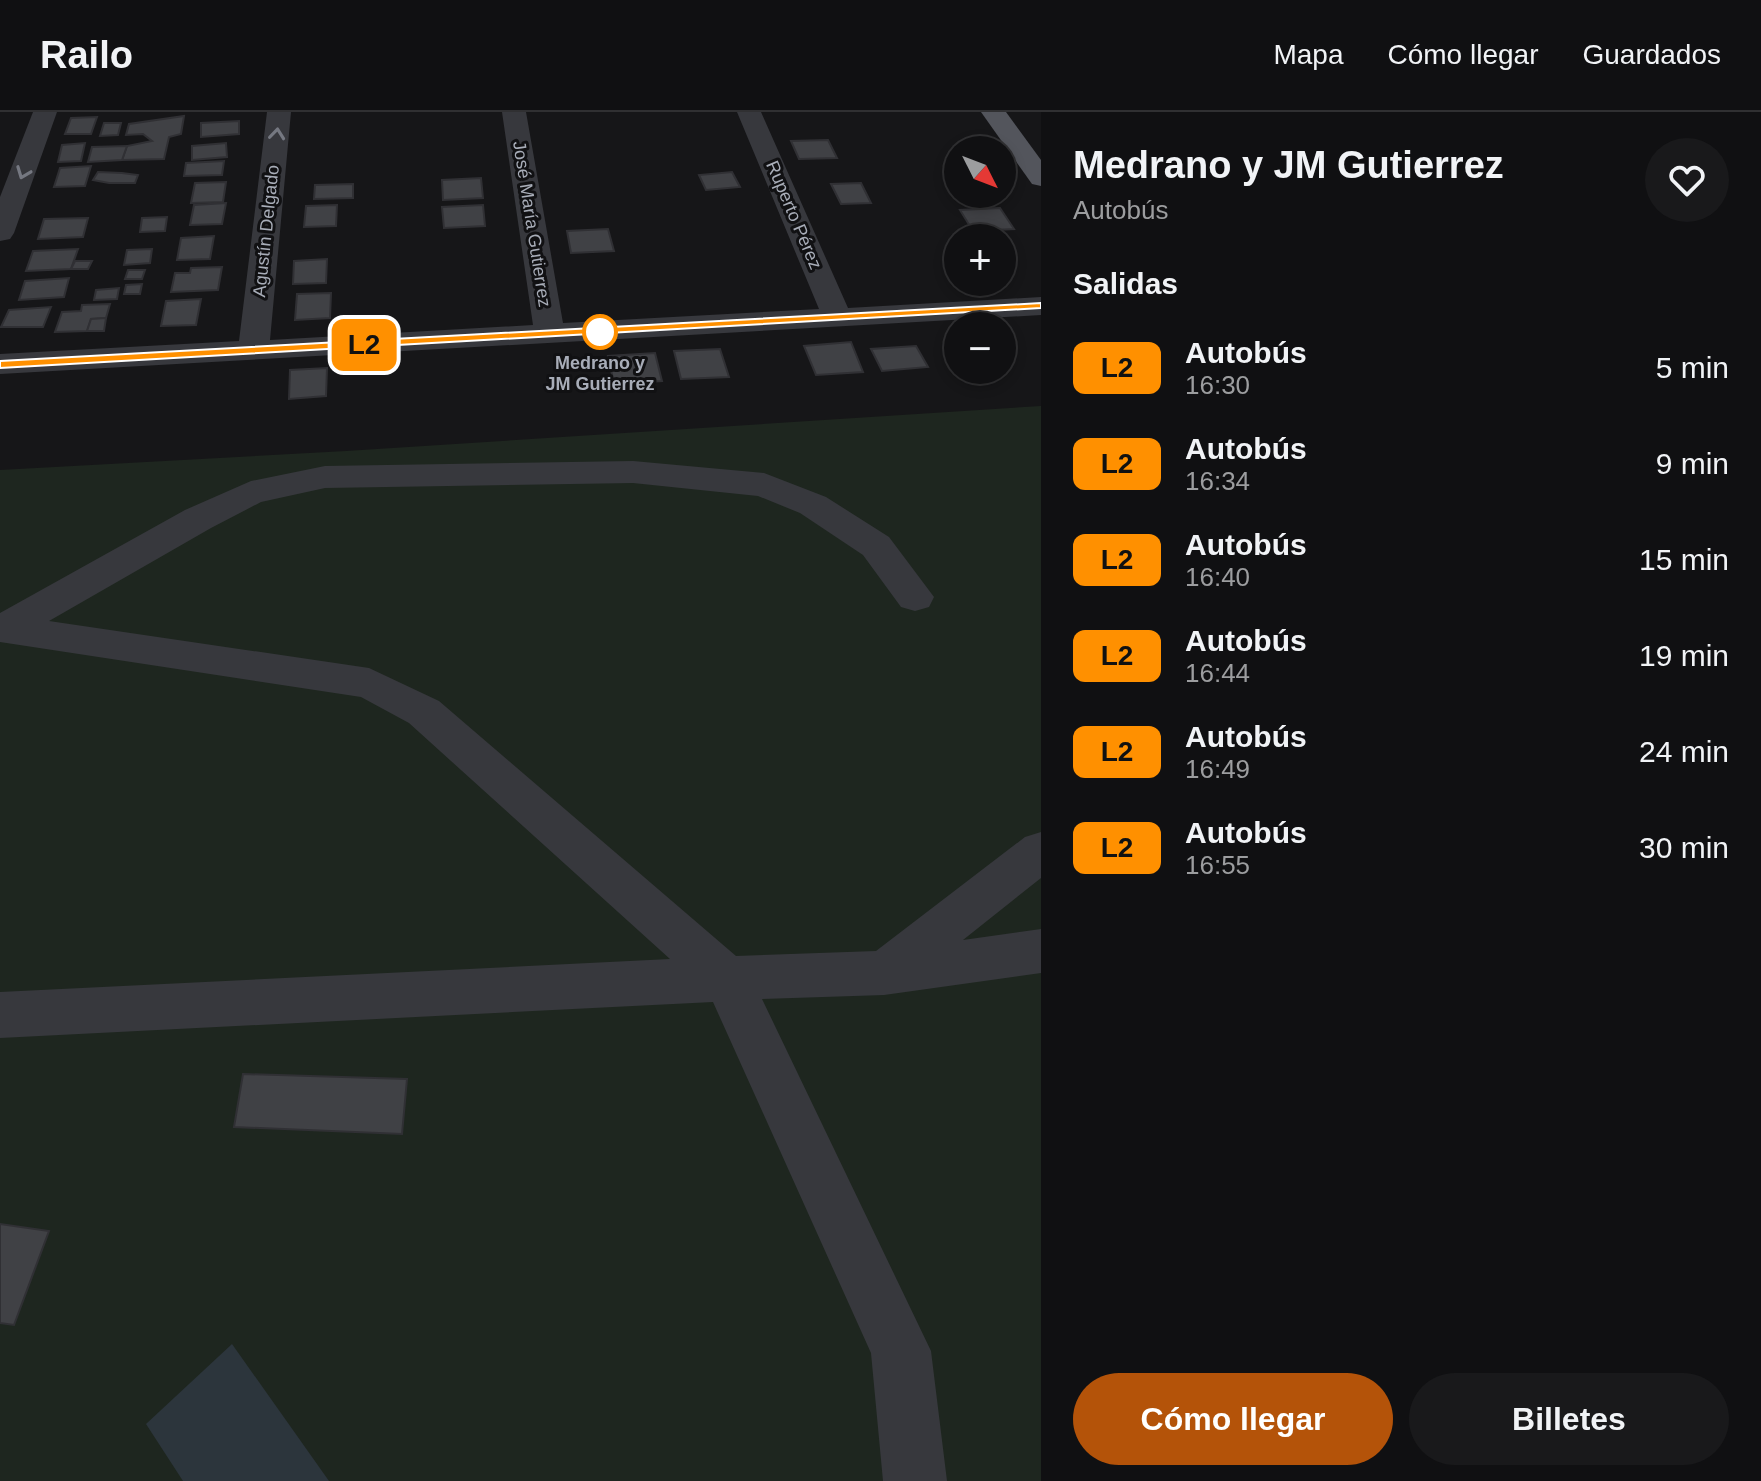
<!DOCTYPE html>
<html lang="es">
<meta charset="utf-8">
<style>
:root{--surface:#101012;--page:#19191b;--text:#f1f3f6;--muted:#9c9d9f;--line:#303032;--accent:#b45309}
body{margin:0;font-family:Helvetica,sans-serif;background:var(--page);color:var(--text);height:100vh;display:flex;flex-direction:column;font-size:30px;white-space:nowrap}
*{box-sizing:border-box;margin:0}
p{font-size:26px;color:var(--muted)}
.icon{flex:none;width:44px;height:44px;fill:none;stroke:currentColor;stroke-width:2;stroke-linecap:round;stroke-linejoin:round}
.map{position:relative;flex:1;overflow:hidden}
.details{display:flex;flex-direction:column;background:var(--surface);width:720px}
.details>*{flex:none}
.badge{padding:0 16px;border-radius:12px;font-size:28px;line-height:52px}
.needle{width:52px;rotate:132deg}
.buttons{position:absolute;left:944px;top:24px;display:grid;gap:16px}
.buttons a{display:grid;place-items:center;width:72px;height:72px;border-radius:50%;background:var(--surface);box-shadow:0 4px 12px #0003,0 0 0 2px var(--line);font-size:40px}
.map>.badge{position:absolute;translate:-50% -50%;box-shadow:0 0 0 4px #fff}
h2{padding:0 32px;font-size:30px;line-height:72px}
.round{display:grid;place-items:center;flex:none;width:84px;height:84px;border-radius:42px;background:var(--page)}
.head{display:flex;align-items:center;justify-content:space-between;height:136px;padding:0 32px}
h1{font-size:38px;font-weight:700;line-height:60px}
.action{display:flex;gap:16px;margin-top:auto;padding:16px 32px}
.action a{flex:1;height:92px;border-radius:48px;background:var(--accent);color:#fff;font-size:32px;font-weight:700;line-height:92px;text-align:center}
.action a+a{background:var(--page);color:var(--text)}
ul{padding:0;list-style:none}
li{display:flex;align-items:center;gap:24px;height:96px;padding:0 32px}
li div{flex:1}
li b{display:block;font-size:30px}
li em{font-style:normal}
li .badge{min-width:88px;font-weight:700;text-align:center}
header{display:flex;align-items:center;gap:48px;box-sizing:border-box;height:112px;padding:0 40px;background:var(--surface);border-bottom:2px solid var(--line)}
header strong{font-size:38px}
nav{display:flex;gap:44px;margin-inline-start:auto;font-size:28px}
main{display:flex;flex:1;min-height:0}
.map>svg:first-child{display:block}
</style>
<header>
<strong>Railo</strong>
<nav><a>Mapa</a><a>Cómo llegar</a><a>Guardados</a></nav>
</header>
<main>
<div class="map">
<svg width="1041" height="1369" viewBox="0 0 1041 1369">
<rect width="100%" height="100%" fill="#161618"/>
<polygon fill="#1e261f" points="1041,294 1041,1369 0,1369 0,358 346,339"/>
<polygon fill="#2c353c" points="232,1232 329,1369 183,1369 146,1312"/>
<g fill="#404145" stroke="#303034" stroke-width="2">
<polygon points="184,4 181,22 169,25 164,47 122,48 127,34 152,29 143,22 126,23 129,12"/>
<polygon points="97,5 91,22 65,22 71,6"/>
<polygon points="239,9 239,22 201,25 201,11"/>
<polygon points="104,11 121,11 118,23 100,24"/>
<polygon points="828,28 837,46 799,47 791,29"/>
<polygon points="85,31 81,49 58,50 62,33"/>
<polygon points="226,31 227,45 192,48 192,34"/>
<polygon points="127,34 122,48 88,50 92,35"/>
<polygon points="224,49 222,63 184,64 186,51"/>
<polygon points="91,54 85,74 54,75 60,56"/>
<polygon points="98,60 122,61 138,63 135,71 109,71 93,68"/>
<polygon points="732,60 740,75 706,78 699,63"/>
<polygon points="481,66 483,86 443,88 442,68"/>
<polygon points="226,70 223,90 191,91 195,71"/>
<polygon points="861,71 871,91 841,92 831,72"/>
<polygon points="353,72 353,86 314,87 315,73"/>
<polygon points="226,91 222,112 190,113 194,93"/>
<polygon points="337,93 336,114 304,115 306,94"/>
<polygon points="483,93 485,114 444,116 442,95"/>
<polygon points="1000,96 1014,117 973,119 960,98"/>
<polygon points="167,105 165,119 140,120 142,106"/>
<polygon points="88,106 83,125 38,127 44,107"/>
<polygon points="608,117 614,139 571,141 567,119"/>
<polygon points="214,124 210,147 177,148 181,126"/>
<polygon points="78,137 71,157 26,159 33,139"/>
<polygon points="152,137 150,151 124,153 127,138"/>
<polygon points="327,147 326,171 293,172 294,149"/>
<polygon points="75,149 92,149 88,157 71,157"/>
<polygon points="222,155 218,178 171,180 175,161 190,161 191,156"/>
<polygon points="128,158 145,158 142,167 125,167"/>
<polygon points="69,166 64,185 19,188 25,169"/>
<polygon points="142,172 140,182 124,182 126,173"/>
<polygon points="119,176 117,187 94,188 96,178"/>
<polygon points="331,181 330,206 295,208 297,182"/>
<polygon points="201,187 196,213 161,214 166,189"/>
<polygon points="110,192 106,206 91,207 87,219 55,220 62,200 81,199 82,193"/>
<polygon points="51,195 43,215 1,215 9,198"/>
<polygon points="106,206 104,219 87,219 91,207"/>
<polygon points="851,230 863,260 816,263 804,234"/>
<polygon points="916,234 928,255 882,259 871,237"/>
<polygon points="720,237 729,265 681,267 674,239"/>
<polygon points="655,241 662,269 614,272 608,244"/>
<polygon points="327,256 326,284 289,287 290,258"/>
<polygon points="243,962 407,967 402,1022 234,1015"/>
<polygon points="0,1112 49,1119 14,1213 0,1211"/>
</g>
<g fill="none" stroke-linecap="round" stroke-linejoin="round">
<g fill="#37383d" fill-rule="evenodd">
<polygon points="33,0 57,0 14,121 10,127 0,129 0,85"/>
<polygon points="267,0 291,0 270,228 533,213 502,0 526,0 563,211 819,197 737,0 761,0 848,196 1041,185 1041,203 0,262 0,242 239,229"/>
<polygon points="633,349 764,361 826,385 889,425 934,485 929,495 915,499 901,495 863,443 800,401 758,384 633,371 325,376 261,390 211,416 49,509 369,556 439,589 736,844 876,839 1025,725 1041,720 1041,766 963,828 1041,817 1041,861 884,883 762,887 931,1239 947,1369 883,1369 871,1241 713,890 0,926 0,880 670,847 409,611 361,585 0,530 0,501 185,398 251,369 325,354"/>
</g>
<polygon fill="#53555c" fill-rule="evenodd" points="981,0 1006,0 1041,48 1041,74 1032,72"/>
</g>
<defs><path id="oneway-chevron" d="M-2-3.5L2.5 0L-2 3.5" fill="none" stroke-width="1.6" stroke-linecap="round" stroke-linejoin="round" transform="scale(2)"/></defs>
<g stroke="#757881">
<use href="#oneway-chevron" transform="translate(277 22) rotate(-84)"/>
<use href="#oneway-chevron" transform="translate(23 61) rotate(111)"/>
</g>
<polygon fill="#ff9000" stroke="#fff" stroke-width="2" points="1041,191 1041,196 0,256 0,249"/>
<circle fill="#fff" stroke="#ff9000" stroke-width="4" cx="600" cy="220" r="16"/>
<g text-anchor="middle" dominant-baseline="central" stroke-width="6" stroke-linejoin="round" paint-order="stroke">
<g font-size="18" fill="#a8adb8" stroke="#111113">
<text transform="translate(794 103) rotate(67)">Ruperto Pérez</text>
<text transform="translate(532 112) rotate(81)">José María Gutierrez</text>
<text transform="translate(266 119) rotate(-84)">Agustín Delgado</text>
</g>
<g font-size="18" font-weight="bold" fill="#a8adb8" stroke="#111113">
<text x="600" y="251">Medrano y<tspan x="600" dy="21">JM Gutierrez</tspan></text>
</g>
</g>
</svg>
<div class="buttons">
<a><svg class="needle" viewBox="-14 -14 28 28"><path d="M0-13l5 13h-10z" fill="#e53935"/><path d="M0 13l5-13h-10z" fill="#9c9d9f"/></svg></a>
<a>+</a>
<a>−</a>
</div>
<b class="badge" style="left:364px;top:233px;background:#ff9000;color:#111">L2</b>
</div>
<section class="details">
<div class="head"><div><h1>Medrano y JM Gutierrez</h1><p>Autobús</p></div><a class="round"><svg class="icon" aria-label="heart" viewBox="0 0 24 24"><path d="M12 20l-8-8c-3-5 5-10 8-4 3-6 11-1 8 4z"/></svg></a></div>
<h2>Salidas</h2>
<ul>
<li><span class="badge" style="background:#ff9000;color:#111">L2</span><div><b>Autobús</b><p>16:30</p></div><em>5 min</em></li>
<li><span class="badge" style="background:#ff9000;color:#111">L2</span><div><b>Autobús</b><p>16:34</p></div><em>9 min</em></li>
<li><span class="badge" style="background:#ff9000;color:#111">L2</span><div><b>Autobús</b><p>16:40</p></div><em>15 min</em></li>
<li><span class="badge" style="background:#ff9000;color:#111">L2</span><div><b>Autobús</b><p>16:44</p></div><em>19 min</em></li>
<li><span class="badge" style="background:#ff9000;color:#111">L2</span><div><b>Autobús</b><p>16:49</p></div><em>24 min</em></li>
<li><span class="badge" style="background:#ff9000;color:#111">L2</span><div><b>Autobús</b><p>16:55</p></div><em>30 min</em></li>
</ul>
<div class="action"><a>Cómo llegar</a><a>Billetes</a></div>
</section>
</main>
